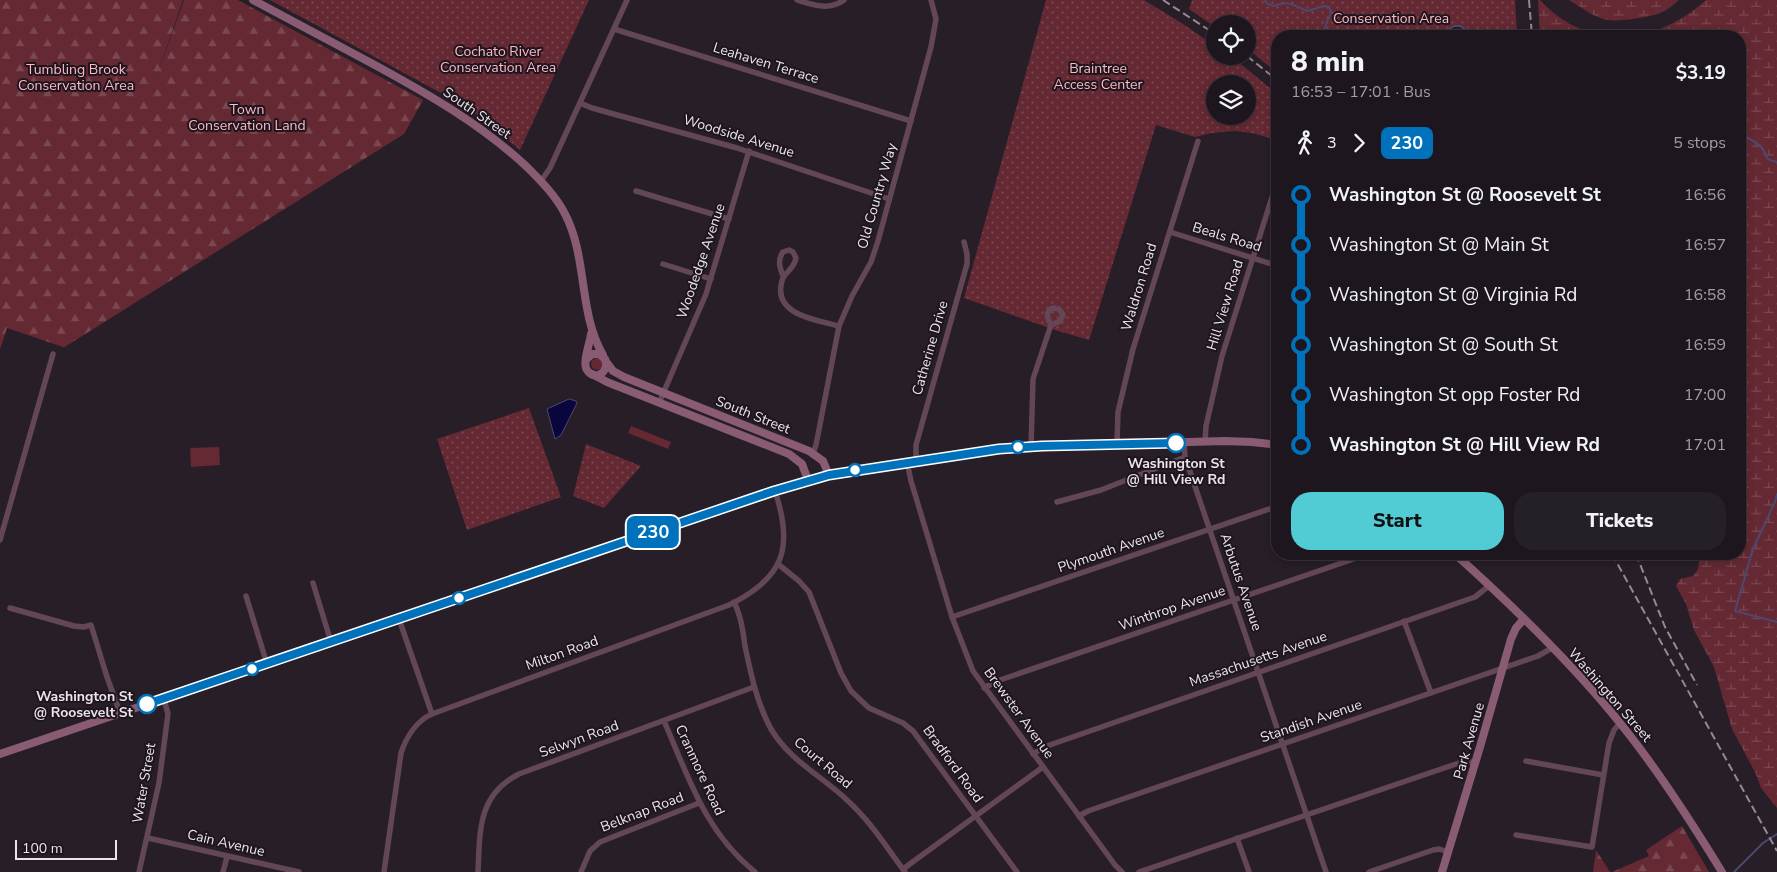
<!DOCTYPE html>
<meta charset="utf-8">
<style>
:root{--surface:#1d161e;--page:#251f27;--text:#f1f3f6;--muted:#a09fa4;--line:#3b353c;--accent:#51ccd4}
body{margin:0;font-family:"Nunito Sans",sans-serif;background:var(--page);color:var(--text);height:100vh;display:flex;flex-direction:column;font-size:19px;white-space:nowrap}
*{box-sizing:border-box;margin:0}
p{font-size:16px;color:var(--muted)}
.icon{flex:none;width:28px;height:28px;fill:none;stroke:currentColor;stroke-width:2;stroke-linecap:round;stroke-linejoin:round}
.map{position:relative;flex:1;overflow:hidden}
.details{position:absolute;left:1271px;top:30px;width:475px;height:530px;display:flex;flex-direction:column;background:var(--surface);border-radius:20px;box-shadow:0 2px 8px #0003,0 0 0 1px var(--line)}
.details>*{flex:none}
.badge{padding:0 10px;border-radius:8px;font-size:18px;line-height:32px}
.controls{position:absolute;left:1206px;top:15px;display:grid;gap:10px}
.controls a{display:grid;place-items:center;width:50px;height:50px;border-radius:50%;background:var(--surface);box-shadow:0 2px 8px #0003,0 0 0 1px var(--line);font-size:25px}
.scale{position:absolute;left:15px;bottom:12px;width:102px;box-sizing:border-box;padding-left:5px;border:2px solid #eae4eb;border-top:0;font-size:14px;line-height:18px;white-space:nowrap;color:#eae4eb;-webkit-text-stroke:4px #1e151f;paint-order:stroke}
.map>.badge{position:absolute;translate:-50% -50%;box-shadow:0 0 0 2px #fff}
.legs{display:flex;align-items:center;gap:8px;height:55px;padding:0 20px;font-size:16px}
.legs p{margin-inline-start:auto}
.headline{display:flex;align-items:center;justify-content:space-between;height:85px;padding:0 20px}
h1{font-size:28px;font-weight:800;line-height:38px}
.cta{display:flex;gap:10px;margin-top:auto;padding:10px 20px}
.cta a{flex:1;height:58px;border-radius:20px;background:var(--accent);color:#111;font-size:20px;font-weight:800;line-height:58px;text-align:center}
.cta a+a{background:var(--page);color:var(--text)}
ul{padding:0 20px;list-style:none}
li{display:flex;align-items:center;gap:18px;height:50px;font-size:19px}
li i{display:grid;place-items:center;width:8px;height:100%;margin:0 6px;background:currentColor}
li i::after{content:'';width:12px;height:12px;margin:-6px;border:4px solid;border-radius:50%;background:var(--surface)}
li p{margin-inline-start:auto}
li:first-child i{background:linear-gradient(#0000 50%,currentColor 0)}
li:last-child i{background:linear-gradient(currentColor 50%,#0000 0)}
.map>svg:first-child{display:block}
</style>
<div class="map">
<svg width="1777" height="872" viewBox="0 0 1777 872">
<defs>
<pattern id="forest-firs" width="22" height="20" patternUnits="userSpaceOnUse" patternTransform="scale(1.25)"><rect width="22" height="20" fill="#642933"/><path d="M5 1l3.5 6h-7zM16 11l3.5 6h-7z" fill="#7a4851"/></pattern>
<pattern id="wetland-marsh" width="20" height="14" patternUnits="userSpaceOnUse" patternTransform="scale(1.25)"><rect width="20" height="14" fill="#642933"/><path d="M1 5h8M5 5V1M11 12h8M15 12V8" fill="none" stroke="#7a4851"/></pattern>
<pattern id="park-dots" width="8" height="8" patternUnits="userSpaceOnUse" patternTransform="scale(1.25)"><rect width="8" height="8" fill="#642933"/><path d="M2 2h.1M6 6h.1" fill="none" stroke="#7a4851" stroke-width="1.8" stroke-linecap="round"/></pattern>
</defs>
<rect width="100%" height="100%" fill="#271e28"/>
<g fill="#642933">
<circle cx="597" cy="364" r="6"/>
<polygon points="631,426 671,442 668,449 628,433"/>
<polygon points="219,447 220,465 191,467 190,448"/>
</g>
<g fill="url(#forest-firs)">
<polygon points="0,0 183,0 155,81 184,0 238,0 423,100 404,134 63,348 63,347 7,328 0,349"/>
<polygon points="1682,826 1709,872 1612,872 1649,856 1646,850"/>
<polygon points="1596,850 1610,872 1593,872"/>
</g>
<g fill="url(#wetland-marsh)">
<path d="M1538,0H1540C1557,19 1580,32 1605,36H1540Z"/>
<path d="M1569,0H1679C1673,5 1668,10 1660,13C1652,17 1616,22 1607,20C1593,17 1581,7 1569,0Z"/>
<path d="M1706,0H1777V808L1761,788L1756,774L1732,729L1714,667L1694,630L1686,604L1676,586L1680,579L1693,576L1698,569L1700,554H1740V36H1639C1668,27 1683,20 1706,0Z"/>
</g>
<g fill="url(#park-dots)" fill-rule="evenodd">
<polygon points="270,0 589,0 520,150 484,120 450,98"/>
<path d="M1046,0H1144L1183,24L1215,46V56H1231L1277,94V140L1252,133L1235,131L1212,133L1195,137L1156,125L1089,340L1055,330L964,298ZM1215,84H1248V116H1215Z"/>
<polygon points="1192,0 1515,0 1517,36 1471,36 1461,26 1454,26 1448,30 1446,36 1278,36 1277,73 1248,49 1248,24 1215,24 1215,27 1189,9"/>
<polygon points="529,408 561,497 467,530 437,439"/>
<polygon points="586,444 641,466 604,508 573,496"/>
</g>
<polygon fill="#09053d" stroke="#4c4871" points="569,399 576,401 577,403 561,435 555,439 547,409"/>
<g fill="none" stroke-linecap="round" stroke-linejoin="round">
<g stroke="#4c4871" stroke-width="2">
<path d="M1264,0L1268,4L1274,6C1287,0 1294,5 1307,11L1324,6L1329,7L1331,12L1324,30L1325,36"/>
<polyline points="1446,36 1448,30 1454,26 1461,26 1471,36"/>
<path d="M1740,134C1747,138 1758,142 1762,148C1768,157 1763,159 1777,162"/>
<polyline points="1777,494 1775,502 1753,549 1735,611 1777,622"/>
<polyline points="1734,872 1763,843 1777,834"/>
</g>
<g stroke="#644756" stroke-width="5.5">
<path d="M797,0C813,5 829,11 844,0"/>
<polyline points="614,29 911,121"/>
<polyline points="580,103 592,108 737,148 889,199"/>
<polyline points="541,181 550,168 627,0"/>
<polyline points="636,191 729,219"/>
<polyline points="1170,232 1278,266"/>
<polyline points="663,264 711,279"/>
<path d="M783,276C780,268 777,260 783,252L789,250L793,252L796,258C794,270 784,272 782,281C772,315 817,320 839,326"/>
<path d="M1053,308L1059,309L1063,315L1060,321L1051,325C1048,319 1044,312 1053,308Z"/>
<polyline points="659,403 706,294 749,151"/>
<polyline points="1184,442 1185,457 1326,872"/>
<polyline points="1205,442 1206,426 1222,356 1278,178"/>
<polyline points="1117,444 1118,412 1133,349 1198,141"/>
<polyline points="1031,447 1033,379 1051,325"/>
<polyline points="813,453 816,445 839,326 852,296 871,262 878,241 931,47 936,19 931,0"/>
<polyline points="916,461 916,445 967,264 967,254 964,242"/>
<polyline points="907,462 911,481 952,617 973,671 1115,865 1122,872"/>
<polyline points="1057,502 1101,490 1185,457"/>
<polyline points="0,540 53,354"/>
<polyline points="778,564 799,581 809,592 841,673 851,691 869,708 903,723 913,731 1017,872"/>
<polyline points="313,583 331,642"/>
<polyline points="246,596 267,664"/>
<path d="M734,602C741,616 743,631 745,646C751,675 757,703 771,729C790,761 822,776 848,801C871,822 887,848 905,872"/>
<polyline points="10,608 74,626 84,627 91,625 107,677 120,713"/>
<polyline points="952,617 1278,506"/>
<polyline points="399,619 432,714"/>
<polyline points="1404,621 1431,693"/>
<polyline points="984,688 997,681 1368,554"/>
<path d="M664,721C689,778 705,832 755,872"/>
<polyline points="1033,754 1044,747 1475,597 1490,585"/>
<polyline points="1526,761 1603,775"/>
<polyline points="1079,816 1088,811 1538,656 1552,648"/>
<polyline points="1516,835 1592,847 1609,743 1614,730 1620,723"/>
<polyline points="148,838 299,872"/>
<polyline points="1237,838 1249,872"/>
<polyline points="903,869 1043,767"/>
<polyline points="139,872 159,783 168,714 164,699"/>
<polyline points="223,872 227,857"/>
<path d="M384,872L401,753C406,738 416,721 432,714L729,605C784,578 794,548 775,491"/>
<path d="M478,872C480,832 477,795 519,774L754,687"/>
<polyline points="581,872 590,851 600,842 699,803"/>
<polyline points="1139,872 1459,763 1466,761 1476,763"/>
<polyline points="1369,872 1433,850 1439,849 1448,852"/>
</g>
<g stroke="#895c74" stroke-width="8">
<path d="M253,0C293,21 333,43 373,64C428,94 481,124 527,167C541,181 556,196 565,214C588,258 578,312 603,355"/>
<path d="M586,360L592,354H599L605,359C610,372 595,382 587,370C582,363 590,343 591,334"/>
<polyline points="607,363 613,371 624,377 809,451 823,461 829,475"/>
<polyline points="592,374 607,382 789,454 802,464 808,480"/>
<path d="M1455,554C1514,607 1575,666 1624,728C1660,773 1692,823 1722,872"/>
<polyline points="0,754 775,491 822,477 845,472 999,449 1042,446 1225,441 1252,442 1278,445"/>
<polyline points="1442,872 1480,747 1511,639 1516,628 1524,619"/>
</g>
<g stroke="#928b93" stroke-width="2" stroke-dasharray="8 4" stroke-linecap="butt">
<polyline points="1163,0 1215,34"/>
<polyline points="1529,0 1532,36"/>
<polyline points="1247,56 1278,81"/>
<polyline points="1612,554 1777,851"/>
<polyline points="1636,554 1665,627 1697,685"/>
</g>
</g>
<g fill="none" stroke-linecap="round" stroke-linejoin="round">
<g stroke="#fff" stroke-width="11">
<polyline id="line-1" points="147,704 774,491 829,475 999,449 1042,446 1176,443"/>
</g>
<use href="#line-1" stroke="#0072bc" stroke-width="8"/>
</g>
<g fill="#fff" stroke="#0072bc" stroke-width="2.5">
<circle cx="1176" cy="443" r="9"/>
<circle cx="1018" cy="447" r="6"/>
<circle cx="855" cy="470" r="6"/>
<circle cx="459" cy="598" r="6"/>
<circle cx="252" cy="669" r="6"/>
<circle cx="147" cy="704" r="9"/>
</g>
<g text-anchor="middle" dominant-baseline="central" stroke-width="4" stroke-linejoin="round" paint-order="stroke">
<g font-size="14" fill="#fdbac2" stroke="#1e151f">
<text x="1391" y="18">Conservation Area</text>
<text x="498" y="51">Cochato River<tspan x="498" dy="16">Conservation Area</tspan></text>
<text x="1098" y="68">Braintree<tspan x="1098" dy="16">Access Center</tspan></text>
<text x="76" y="69">Tumbling Brook<tspan x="76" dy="16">Conservation Area</tspan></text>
<text x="247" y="109">Town<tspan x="247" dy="16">Conservation Land</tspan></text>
</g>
<g font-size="14" fill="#eae4eb" stroke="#1e151f">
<text transform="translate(766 63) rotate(17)">Leahaven Terrace</text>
<text transform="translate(477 113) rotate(35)">South Street</text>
<text transform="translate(739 136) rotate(17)">Woodside Avenue</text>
<text transform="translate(877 196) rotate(-74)">Old Country Way</text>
<text transform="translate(1227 237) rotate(17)">Beals Road</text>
<text transform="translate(701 261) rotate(-71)">Woodedge Avenue</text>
<text transform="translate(1139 287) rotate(-73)">Waldron Road</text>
<text transform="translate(1225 305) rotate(-73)">Hill View Road</text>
<text transform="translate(930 348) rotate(-74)">Catherine Drive</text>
<text transform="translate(753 415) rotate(22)">South Street</text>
<text transform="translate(1111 550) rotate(-19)">Plymouth Avenue</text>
<text transform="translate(1241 582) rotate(71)">Arbutus Avenue</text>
<text transform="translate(1172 608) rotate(-19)">Winthrop Avenue</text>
<text transform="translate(562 653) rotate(-20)">Milton Road</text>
<text transform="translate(1258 659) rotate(-19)">Massachusetts Avenue</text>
<text transform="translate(1610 695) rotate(49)">Washington Street</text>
<text transform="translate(1019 713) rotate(54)">Brewster Avenue</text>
<text transform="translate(1311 721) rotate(-19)">Standish Avenue</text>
<text transform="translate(579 739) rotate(-20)">Selwyn Road</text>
<text transform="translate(1469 741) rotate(-74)">Park Avenue</text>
<text transform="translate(823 763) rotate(40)">Court Road</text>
<text transform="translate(953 764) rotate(54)">Bradford Road</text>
<text transform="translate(700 770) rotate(65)">Cranmore Road</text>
<text transform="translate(144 783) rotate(-80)">Water Street</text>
<text transform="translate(642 812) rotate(-21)">Belknap Road</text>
<text transform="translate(226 843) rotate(13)">Cain Avenue</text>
</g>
<g font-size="14" font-weight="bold" fill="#eae4eb" stroke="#1e151f">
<text x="1176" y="463">Washington St<tspan x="1176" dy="16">@ Hill View Rd</tspan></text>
<text x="133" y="696" text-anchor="end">Washington St<tspan x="133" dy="16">@ Roosevelt St</tspan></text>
</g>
</g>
</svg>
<div class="controls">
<a><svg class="icon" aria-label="locate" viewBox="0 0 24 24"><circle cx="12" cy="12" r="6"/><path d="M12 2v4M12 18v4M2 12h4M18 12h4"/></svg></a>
<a><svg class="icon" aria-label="layers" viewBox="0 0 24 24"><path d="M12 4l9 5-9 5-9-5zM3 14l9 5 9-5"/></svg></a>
</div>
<div class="scale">100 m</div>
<b class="badge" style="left:653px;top:532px;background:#0072bc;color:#fff">230</b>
<section class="details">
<div class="headline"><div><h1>8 min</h1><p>16:53 – 17:01 · Bus</p></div><b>$3.19</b></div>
<div class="legs"><svg class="icon" aria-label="walk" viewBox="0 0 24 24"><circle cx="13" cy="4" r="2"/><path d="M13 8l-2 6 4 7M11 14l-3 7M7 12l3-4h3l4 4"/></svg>3<svg class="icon" aria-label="forward" viewBox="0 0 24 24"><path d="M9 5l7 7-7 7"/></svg><b class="badge" style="background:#0072bc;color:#fff">230</b><p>5 stops</p></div>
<ul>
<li><i style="color:#0072bc"></i><b>Washington St @ Roosevelt St</b><p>16:56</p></li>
<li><i style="color:#0072bc"></i><span>Washington St @ Main St</span><p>16:57</p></li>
<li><i style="color:#0072bc"></i><span>Washington St @ Virginia Rd</span><p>16:58</p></li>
<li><i style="color:#0072bc"></i><span>Washington St @ South St</span><p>16:59</p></li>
<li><i style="color:#0072bc"></i><span>Washington St opp Foster Rd</span><p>17:00</p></li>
<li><i style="color:#0072bc"></i><b>Washington St @ Hill View Rd</b><p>17:01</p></li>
</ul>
<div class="cta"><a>Start</a><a>Tickets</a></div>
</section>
</div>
